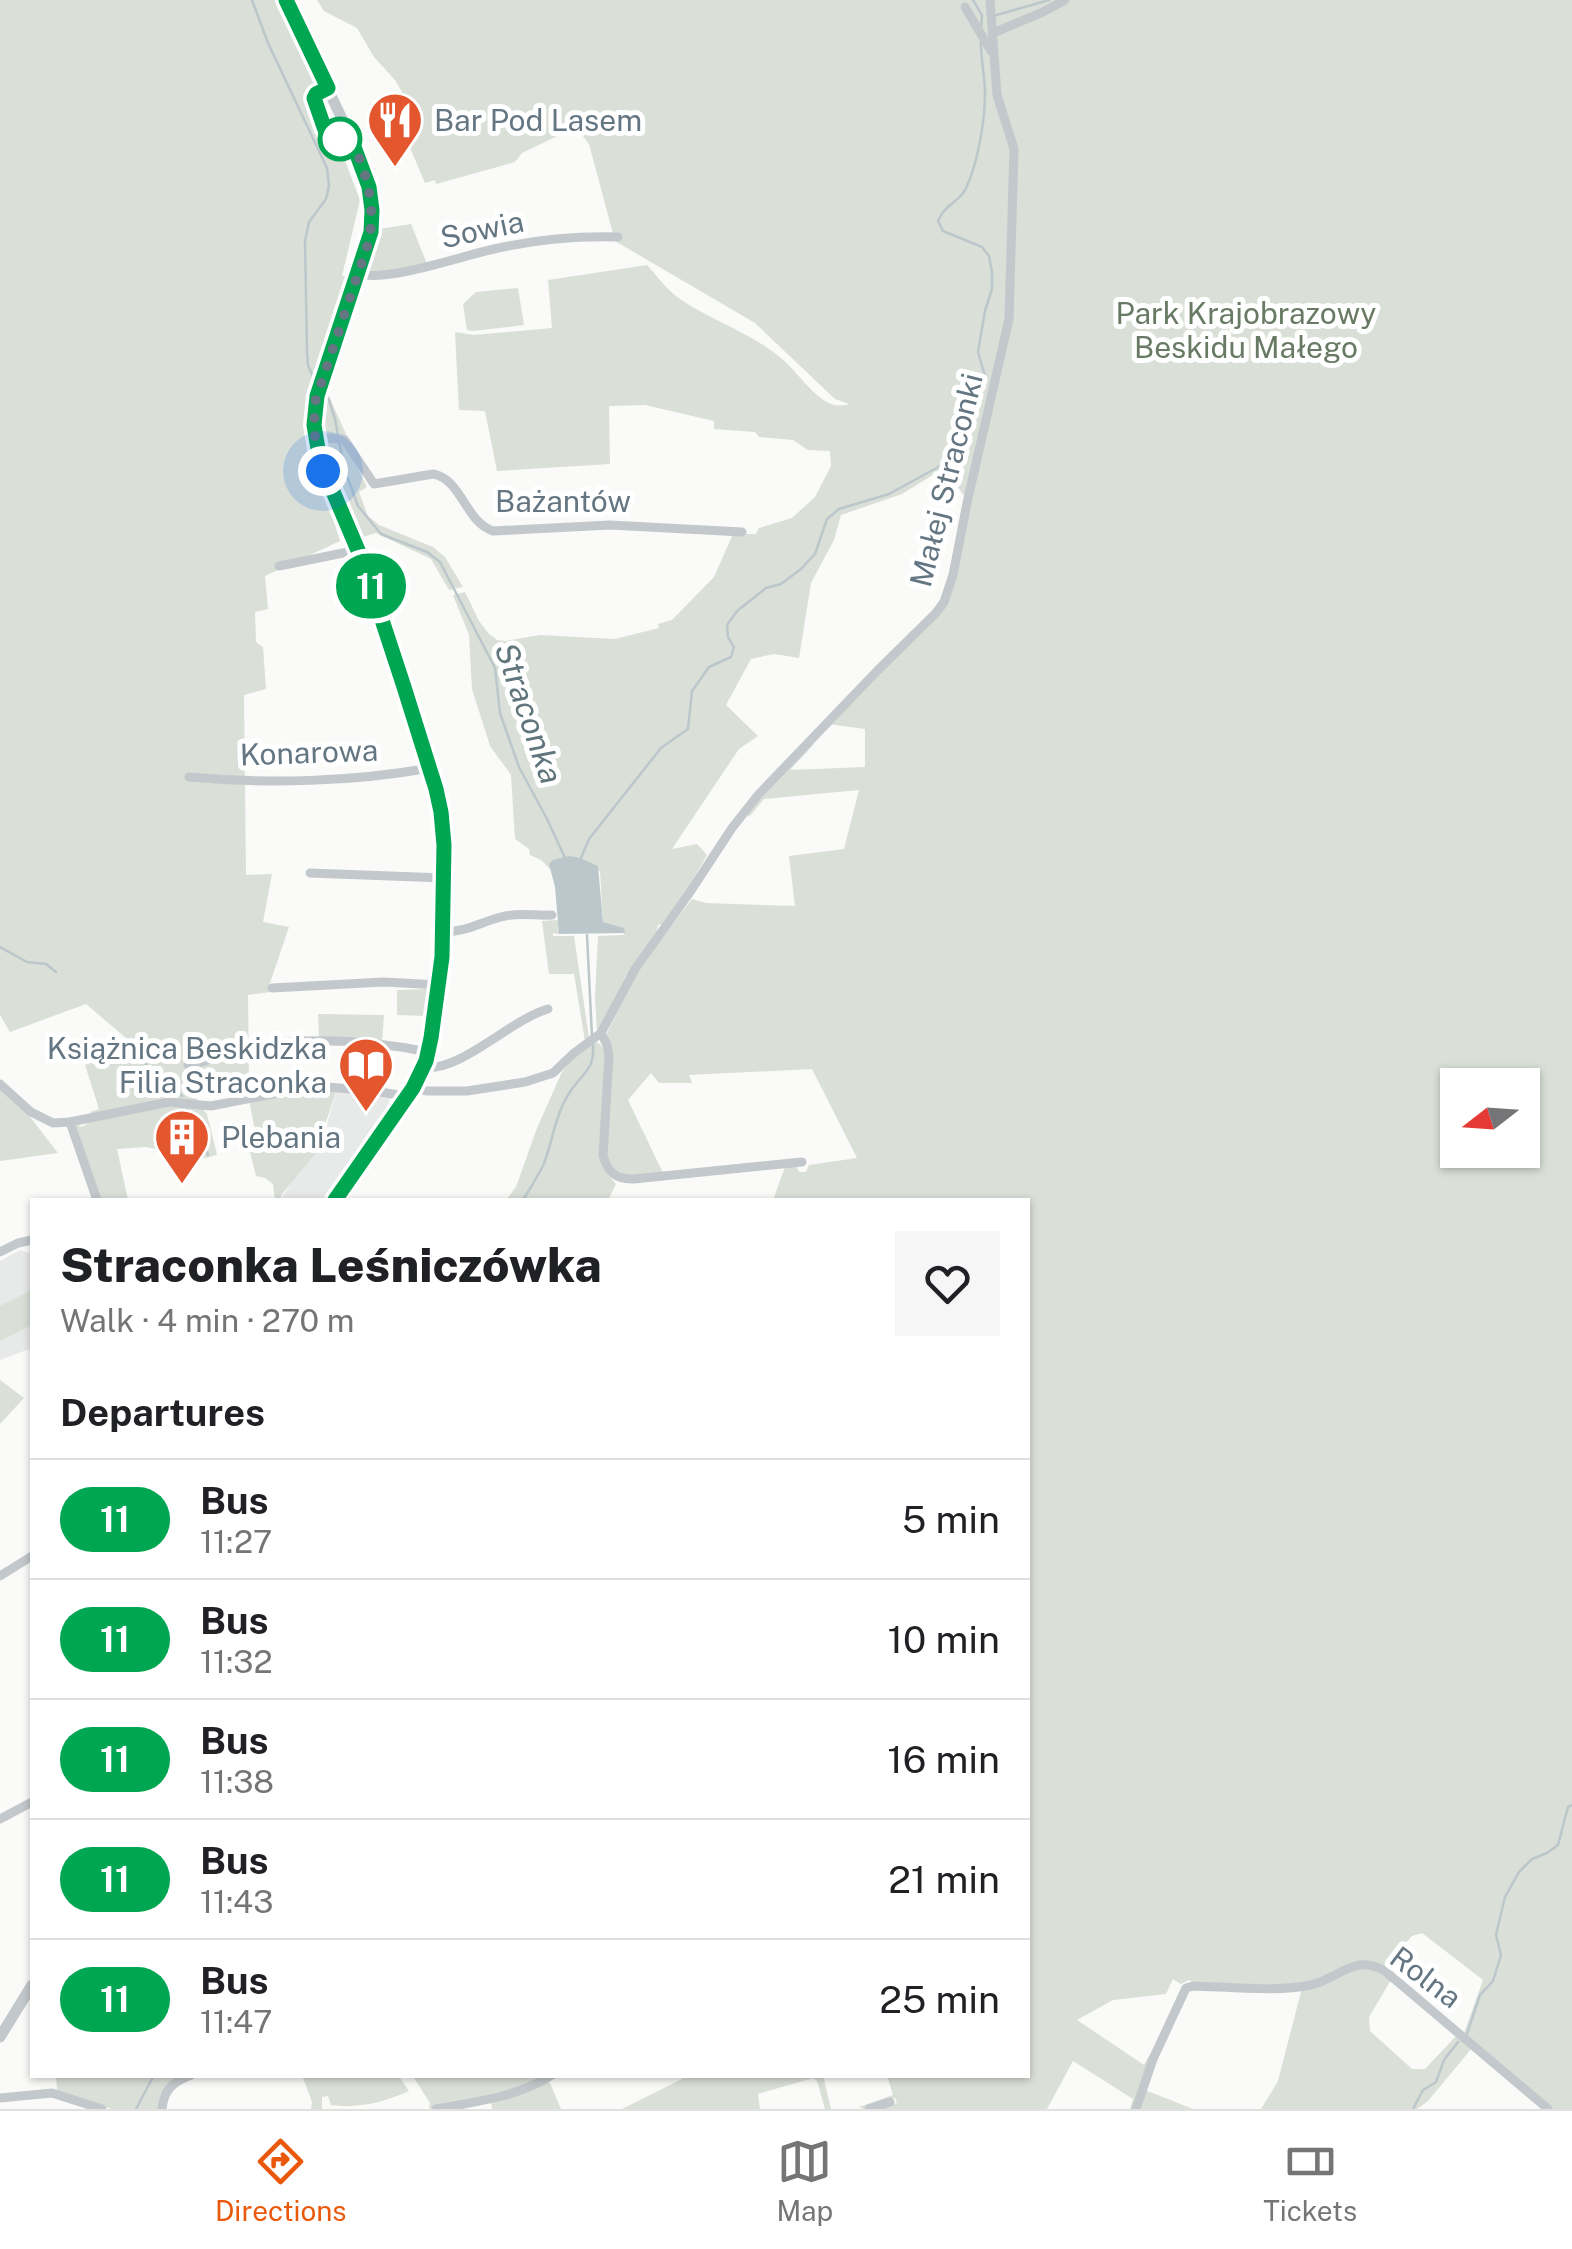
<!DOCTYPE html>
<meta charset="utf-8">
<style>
:root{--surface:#fff;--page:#f6f6f6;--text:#202124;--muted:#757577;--line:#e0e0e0;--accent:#ea580c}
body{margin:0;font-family:"Public Sans",sans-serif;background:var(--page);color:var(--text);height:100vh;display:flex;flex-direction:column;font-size:38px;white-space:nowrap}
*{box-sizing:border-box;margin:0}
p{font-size:32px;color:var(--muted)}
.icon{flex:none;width:55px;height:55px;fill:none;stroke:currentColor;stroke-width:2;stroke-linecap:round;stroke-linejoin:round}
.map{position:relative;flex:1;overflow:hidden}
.sheet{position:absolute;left:30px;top:1198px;width:1000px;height:880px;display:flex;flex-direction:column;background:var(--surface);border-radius:0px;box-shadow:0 2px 8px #0004}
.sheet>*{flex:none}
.badge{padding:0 20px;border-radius:32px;font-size:35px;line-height:65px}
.needle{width:65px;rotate:253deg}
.fabs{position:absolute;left:1440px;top:1068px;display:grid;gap:20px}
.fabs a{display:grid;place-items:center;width:100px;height:100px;border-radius:0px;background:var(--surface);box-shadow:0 2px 8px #0004;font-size:50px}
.you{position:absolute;width:50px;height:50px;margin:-25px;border:8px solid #fff;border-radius:50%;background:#1a73e8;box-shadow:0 0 0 15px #1a73e833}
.map>.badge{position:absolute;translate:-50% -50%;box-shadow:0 0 0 5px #fff}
h2{padding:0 30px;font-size:38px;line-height:90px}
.round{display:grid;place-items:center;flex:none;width:105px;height:105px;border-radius:0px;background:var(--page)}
.overview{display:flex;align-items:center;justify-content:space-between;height:170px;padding:0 30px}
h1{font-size:48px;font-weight:800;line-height:75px}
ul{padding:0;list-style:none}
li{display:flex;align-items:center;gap:30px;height:120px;padding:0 30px;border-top:2px solid var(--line)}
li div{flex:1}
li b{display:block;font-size:38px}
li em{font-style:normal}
li .badge{min-width:110px;font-weight:700;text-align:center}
.tabs{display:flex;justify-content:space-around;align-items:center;height:140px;border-top:2px solid var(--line);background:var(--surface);font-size:28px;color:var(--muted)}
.tabs a{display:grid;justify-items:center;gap:5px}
.tabs .active{color:var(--accent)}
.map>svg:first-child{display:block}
</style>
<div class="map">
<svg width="1572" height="2109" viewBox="0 0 1572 2109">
<rect width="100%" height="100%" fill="#fafaf8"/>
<g fill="#e8e9e9">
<polygon points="337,1088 390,1097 389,1103 393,1104 389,1110 383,1112 369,1132 370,1138 325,1200 280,1200 325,1131"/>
<polygon points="20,1250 32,1254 32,1348 0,1360 0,1261"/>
</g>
<g fill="#dadfd7" fill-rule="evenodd">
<polygon points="0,0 282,0 320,85 318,87 339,144 346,143 351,155 344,158 360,200 342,276 350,277 325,349 317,379 312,389 308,412 308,433 306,434 321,483 332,508 330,509 340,541 265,576 268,609 255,612 256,642 263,647 266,689 244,695 246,875 272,874 263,922 289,927 269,986 270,992 248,995 249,1081 191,1084 198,1103 91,1114 90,1112 99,1109 85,1065 128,1047 131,1044 126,1038 86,1004 10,1032 0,1015"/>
<path d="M317,0H1572V2109H1552L1463,2036L1483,1980L1422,1933L1412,1936L1383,1968L1371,1963L1299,1985L1195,1983L1189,1980L1181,1984L1173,1979L1166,1994L1113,2000L1077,2020L1144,2065L1148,2057L1151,2058L1133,2109H1130L1133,2099L1073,2061L1047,2109H879L897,2103L895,2098L864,2109L859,2107L893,2095L887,2075H1028V1200H773L785,1167L796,1166L799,1172H806L809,1165L857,1158L812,1069L689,1075L692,1083H659L651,1073L628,1100L663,1173L621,1176L606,1160L607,1033L639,967L692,899L706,903L795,906L789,856L844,849L859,790L764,799L749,817L747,813L811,744H814L790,770L865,767V729L828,724L929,626L946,606L951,594L971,506L946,470H941L902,494L841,515L834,540L811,583L799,658L774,654L751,659L726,705L758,736L739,749L672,849L697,844L707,855L686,891L662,924L658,925L656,934L626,976L602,1027L597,1032L595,998L598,936L623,935L625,933L603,922L600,871L549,864L551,870L541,860L530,855L529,849L515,839L511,775L490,746L472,689L469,635L453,595L465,592L479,621L489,634L497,640L505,641L540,635L615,639L659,628L658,624L672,620L714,577L733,534H756L759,528L792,518L815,497L831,466L830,451L808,450L793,440L759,437L755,432L714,429V421L645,405L609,406L610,464L497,471L485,411L459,410L455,332L474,335L552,328L548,280L647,265C657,276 667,290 680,299C712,321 752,333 782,359C801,374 822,414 849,404L835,399L755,323L615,241L589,144L576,127L522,153L515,162L436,184L435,180L425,183L406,138L409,104L395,80L374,57L357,28L324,11ZM1458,1085H1522V1150H1458Z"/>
<polygon points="411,224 427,264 370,274 368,272 379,229"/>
<polygon points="518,288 524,325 473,331 467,330 463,304 476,292"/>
<polygon points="326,390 346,434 341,436 321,434 320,415"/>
<polygon points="341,441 353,458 367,487 359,492 368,516 379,525 433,547 445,557 463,587 449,590 431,559 376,533 359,538 332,479 322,442"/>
<polygon points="558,920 559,934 553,933 553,936 574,936 589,1038 585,1041 574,974 549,974 542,921"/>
<polygon points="430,989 426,1016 397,1015 397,990"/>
<polygon points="318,1014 384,1015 382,1042 319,1037"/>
<polygon points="595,1041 602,1046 605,1052 606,1172 616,1184 608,1200 506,1200 516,1187 537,1128 562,1072 574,1058"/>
<polygon points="0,1087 20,1104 58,1153 0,1161"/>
<polygon points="337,1088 316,1153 282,1194 280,1200 275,1200 273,1184 265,1178 256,1176 248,1144 257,1141 249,1100 285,1092"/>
<path d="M179,1105L203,1109L207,1114L217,1155L205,1158L145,1147L117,1149L128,1200H101L76,1127L77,1125L82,1127C108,1109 147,1108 179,1105Z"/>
<polygon points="32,1290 32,1325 0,1341 0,1306"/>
<polygon points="0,1380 24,1398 0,1424"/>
<polygon points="1353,1968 1375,1968 1391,1980 1369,2017 1370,2031 1412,2069 1425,2069 1456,2036 1472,2048 1428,2101 1417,2109 1261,2109 1278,2081 1302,1988"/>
<polygon points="56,2075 186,2075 176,2080 160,2109 112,2109 57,2091"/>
<path d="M302,2075H398L409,2091C385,2102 357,2109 331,2105L328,2096L322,2097V2109H311L312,2102Z"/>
<polygon points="412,2075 548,2075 513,2089 432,2109 429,2108 430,2103"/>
<polygon points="681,2075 823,2075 831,2109 825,2109 817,2081 813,2078 758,2094 760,2109 622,2109 682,2079"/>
<polygon points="546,2082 550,2083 561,2109 492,2109 491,2100"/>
<polygon points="1145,2090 1193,2109 1138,2109"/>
</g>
<polygon fill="#bbc7cb" points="570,856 580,858 598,866 603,922 624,928 625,933 559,934 555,887 549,864 553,860"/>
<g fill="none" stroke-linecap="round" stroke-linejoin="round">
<g stroke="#bbc7cb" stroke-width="2.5">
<polyline points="252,0 268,43 327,168 329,186 326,199 309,222 305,241 307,353 308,365 316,384"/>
<polyline points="973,0 982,15 981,30"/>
<polyline points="993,16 1049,0"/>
<polyline points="325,393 329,400 335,419 344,468 358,506 381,534 427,552 440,562 495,668 500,713 519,767 547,819 566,860"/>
<path d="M581,858L589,839L661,748L688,729L692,691L709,667L731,657L734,647L728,637L727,625L737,611L766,588L781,584L801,569L815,554L827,519L839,509L889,494L942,465L975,416L985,376L978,352L985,311L992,289V272L989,256L982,247L943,231L938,221C945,203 961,202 967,186C978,161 985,121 985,93C985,75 980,57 981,38"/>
<polyline points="587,935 592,1037"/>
<polyline points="0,947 27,962 46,964 56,972"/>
<polyline points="133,1053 182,1096"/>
<polyline points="187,1109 201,1134 208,1155"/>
<path d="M523,1200C530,1189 537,1177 543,1166C553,1141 555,1114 570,1092C582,1073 595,1070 593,1045"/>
<polyline points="1467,2034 1480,1995 1493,1981 1501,1955 1496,1935 1505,1897 1519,1872 1532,1859 1547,1853 1558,1845 1568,1807 1572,1805"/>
<polyline points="136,2109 154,2075"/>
<polyline points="1413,2109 1423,2090 1436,2082 1444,2060 1458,2042"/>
</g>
<g stroke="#c3c8cc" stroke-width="9">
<polyline points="965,7 991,51"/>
<polyline points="993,33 1043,12 1065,0"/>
<path d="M359,274C388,282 462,256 494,249C533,240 578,236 618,237"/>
<path d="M315,438L344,439L374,484L433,474C462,479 465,522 493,531L610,525L742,532"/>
<polyline points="279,566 358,550"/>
<path d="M189,777C267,784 353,782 430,768"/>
<polyline points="310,873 444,878"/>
<path d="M444,932C470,931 478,923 501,917C517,912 535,916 552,915"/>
<polyline points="272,988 384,982 439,985"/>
<path d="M601,1033L607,1045L609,1056L603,1155C607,1172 616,1180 634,1179L802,1162"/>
<path d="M188,1065C206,1063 222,1053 240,1049C303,1036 366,1039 428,1052"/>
<path d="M423,1067C458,1074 511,1019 548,1009"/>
<polyline points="0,1084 31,1112 53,1123 70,1122 169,1102 211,1106 314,1086 375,1091 398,1095 406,1099"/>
<polyline points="413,1088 427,1091 467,1091 525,1082 553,1073 574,1053 601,1033 635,969 688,895 732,828 758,795 877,671 936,613 944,602 953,575 967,503 1009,319 1014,149 997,95 990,0"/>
<polyline points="70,1122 97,1200"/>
<polyline points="0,1252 18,1243 32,1240"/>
<polyline points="0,1576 32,1556"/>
<polyline points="0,1819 32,1802"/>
<polyline points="0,2098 52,2093 102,2109"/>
<path d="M162,2109C164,2089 173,2082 191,2075"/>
<path d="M436,2109C474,2102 518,2097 552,2075"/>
<polyline points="869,2109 890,2102"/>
<path d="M1136,2109L1153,2059L1186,1988L1193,1986C1228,1987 1278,1992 1311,1985C1340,1978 1355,1953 1385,1971L1548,2109"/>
</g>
<g stroke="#c3c8cc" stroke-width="11">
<polyline points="286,0 359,155 370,195 371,232 317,396 313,425 320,461 363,562 421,739 441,812 443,845 442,957 431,1038 426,1061 413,1088 335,1200"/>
<polyline points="0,2037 32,1985"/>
</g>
</g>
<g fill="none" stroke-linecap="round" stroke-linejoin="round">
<g stroke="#fff" stroke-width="22">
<polyline id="line" points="286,0 328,88 316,94 314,98 324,127 330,140 350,136 369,187 372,210 371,232 317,396 314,425 320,461 363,562 404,687 436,789 441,812 444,845 442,957 431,1038 426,1061 413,1088 335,1200"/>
</g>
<use href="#line" stroke="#00a651" stroke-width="15"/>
<path stroke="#657683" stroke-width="10" stroke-dasharray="0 18" d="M323,471L314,432L315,402L368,244C377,205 366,171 350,136L340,139"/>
</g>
<defs>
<g id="restaurant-pin" transform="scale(2.875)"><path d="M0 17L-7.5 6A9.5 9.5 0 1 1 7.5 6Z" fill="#e4572e" stroke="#fff"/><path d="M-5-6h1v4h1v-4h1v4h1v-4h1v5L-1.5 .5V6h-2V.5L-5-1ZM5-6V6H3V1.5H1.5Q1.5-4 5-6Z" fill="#fff"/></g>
<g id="library-pin" transform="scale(2.875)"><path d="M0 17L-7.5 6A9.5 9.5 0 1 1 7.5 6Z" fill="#e4572e" stroke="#fff"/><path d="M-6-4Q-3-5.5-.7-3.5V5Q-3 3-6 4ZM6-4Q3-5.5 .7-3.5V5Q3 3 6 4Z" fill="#fff"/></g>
<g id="building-pin" transform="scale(2.875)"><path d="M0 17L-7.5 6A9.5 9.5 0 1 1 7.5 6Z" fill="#e4572e" stroke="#fff"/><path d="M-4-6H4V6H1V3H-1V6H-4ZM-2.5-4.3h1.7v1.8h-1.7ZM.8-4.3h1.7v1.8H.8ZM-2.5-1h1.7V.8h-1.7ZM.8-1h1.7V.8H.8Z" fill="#fff"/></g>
</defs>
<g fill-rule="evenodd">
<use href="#restaurant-pin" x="395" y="120"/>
<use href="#library-pin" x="366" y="1065"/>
<use href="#building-pin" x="182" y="1137"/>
</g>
<circle fill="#fff" stroke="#00a651" stroke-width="5" cx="340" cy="139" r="20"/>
<g text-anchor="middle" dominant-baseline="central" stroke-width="10" stroke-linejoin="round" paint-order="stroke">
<g font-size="30" fill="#657683" stroke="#fff" text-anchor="start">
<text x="434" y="120">Bar Pod Lasem</text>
<text x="327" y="1048" text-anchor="end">Książnica Beskidzka<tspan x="327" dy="34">Filia Straconka</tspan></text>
<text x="221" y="1137">Plebania</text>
</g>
<g font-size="30" fill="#657683" stroke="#fff">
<text transform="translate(482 229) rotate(-12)">Sowia</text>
<text transform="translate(946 480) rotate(-76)">Małej Straconki</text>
<text x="563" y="501">Bażantów</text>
<text transform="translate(309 752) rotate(-2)">Konarowa</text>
<text transform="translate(1426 1977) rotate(37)">Rolna</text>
</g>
<g font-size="30" fill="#687a64" stroke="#fff">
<text x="1246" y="313">Park Krajobrazowy<tspan x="1246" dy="34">Beskidu Małego</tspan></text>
</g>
<g font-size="32" font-style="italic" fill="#60757c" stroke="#fff">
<text transform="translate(529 713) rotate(71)">Straconka</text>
</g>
</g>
</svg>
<div class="fabs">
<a><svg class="needle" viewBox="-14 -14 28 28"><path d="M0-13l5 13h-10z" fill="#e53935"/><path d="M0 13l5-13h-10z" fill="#757577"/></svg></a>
</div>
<div class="you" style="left:323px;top:471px"></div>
<b class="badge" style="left:371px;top:586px;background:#00a651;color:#fff">11</b>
<section class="sheet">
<div class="overview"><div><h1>Straconka Leśniczówka</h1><p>Walk · 4 min · 270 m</p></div><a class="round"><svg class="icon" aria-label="heart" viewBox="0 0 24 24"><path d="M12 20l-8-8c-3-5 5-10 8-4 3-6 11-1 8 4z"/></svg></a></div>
<h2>Departures</h2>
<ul>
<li><span class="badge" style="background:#00a651;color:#fff">11</span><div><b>Bus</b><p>11:27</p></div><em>5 min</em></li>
<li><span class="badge" style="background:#00a651;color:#fff">11</span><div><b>Bus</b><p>11:32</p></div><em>10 min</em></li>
<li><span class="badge" style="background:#00a651;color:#fff">11</span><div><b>Bus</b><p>11:38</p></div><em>16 min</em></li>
<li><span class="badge" style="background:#00a651;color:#fff">11</span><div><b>Bus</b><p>11:43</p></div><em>21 min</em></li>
<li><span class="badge" style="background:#00a651;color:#fff">11</span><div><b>Bus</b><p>11:47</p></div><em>25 min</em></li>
</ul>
</section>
</div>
<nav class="tabs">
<a class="active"><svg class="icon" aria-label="directions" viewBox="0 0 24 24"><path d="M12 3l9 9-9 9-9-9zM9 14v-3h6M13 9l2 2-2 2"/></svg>Directions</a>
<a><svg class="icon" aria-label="map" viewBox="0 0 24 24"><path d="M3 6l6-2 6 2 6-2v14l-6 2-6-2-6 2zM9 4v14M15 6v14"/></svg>Map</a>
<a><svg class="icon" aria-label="tickets" viewBox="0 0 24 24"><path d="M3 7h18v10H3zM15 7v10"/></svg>Tickets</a>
</nav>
